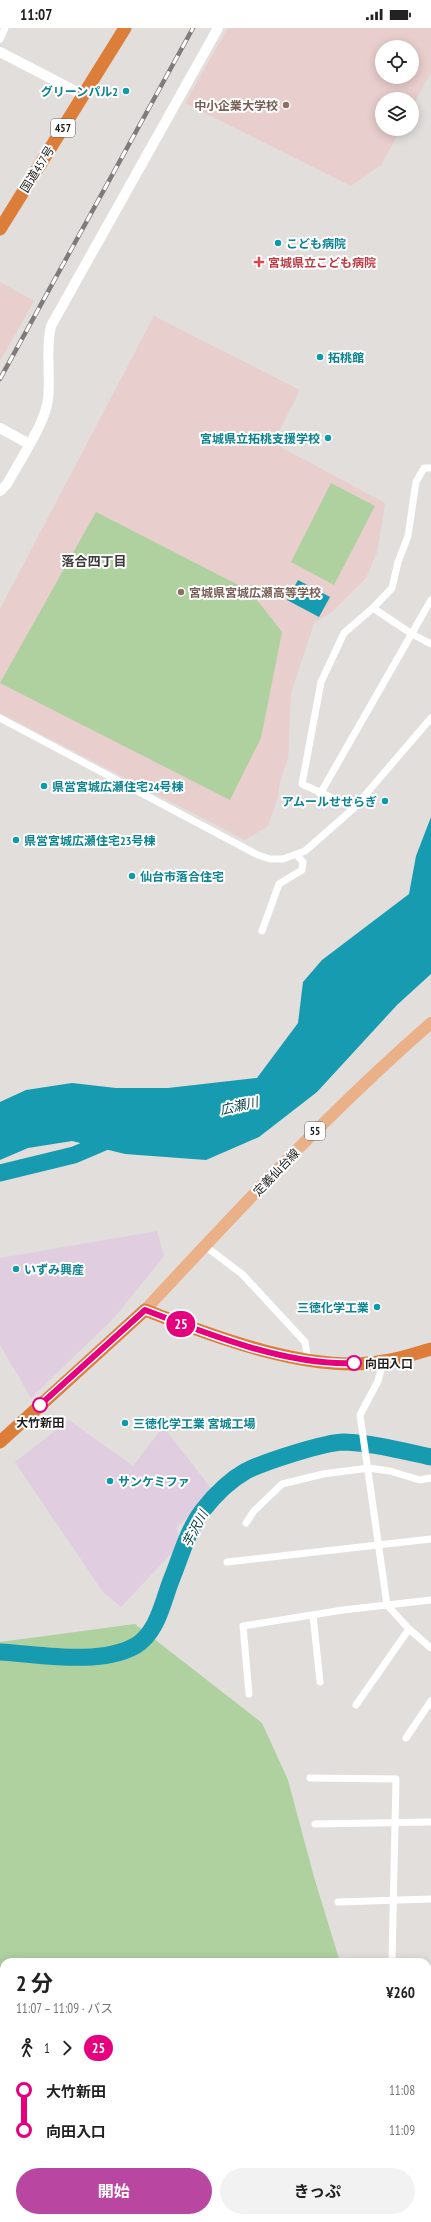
<!DOCTYPE html>
<html lang="ja">
<meta charset="utf-8">
<style>
:root{--surface:#fff;--page:#f2f2f2;--text:#222;--muted:#767676;--accent:#b947a2}
body{margin:0;font-family:"PT Sans Narrow","Noto Sans JP",sans-serif;background:var(--page);color:var(--text);height:100vh;display:flex;flex-direction:column;font-size:15px;white-space:nowrap}
*{box-sizing:border-box;margin:0}
p{font-size:13px;color:var(--muted)}
.icon{flex:none;width:22px;height:22px;fill:none;stroke:currentColor;stroke-width:2;stroke-linecap:round;stroke-linejoin:round}
.map{position:relative;flex:1;overflow:hidden}
.drawer{position:absolute;left:0px;top:1930px;width:431px;height:264px;display:flex;flex-direction:column;background:var(--surface);border-radius:12px 12px 0 0;box-shadow:0 2px 10px #0003}
.drawer>*{flex:none}
.badge{padding:0 8px;border-radius:13px;font-size:14px;line-height:26px}
.tools{position:absolute;left:375px;top:12px;display:grid;gap:8px}
.tools a{display:grid;place-items:center;width:44px;height:44px;border-radius:50%;background:var(--surface);box-shadow:0 2px 10px #0003;font-size:20px}
.map>.badge{position:absolute;translate:-50% -50%;box-shadow:0 0 0 2px #fff}
.legs{display:flex;align-items:center;gap:6px;height:44px;padding:0 16px;font-size:13px}
.legs p{margin-inline-start:auto}
.headline{display:flex;align-items:center;justify-content:space-between;height:68px;padding:0 16px}
h1{font-size:22px;font-weight:700;line-height:30px}
.primary-button{display:flex;gap:8px;margin-top:auto;padding:8px 16px}
.primary-button a{flex:1;height:46px;border-radius:24px;background:var(--accent);color:#fff;font-size:16px;font-weight:700;line-height:46px;text-align:center}
.primary-button a+a{background:var(--page);color:var(--text)}
ul{padding:0 16px;list-style:none}
li{display:flex;align-items:center;gap:14px;height:40px;font-size:15px}
li i{display:grid;place-items:center;width:6px;height:100%;margin:0 5px;background:currentColor}
li i::after{content:'';width:10px;height:10px;margin:-5px;border:3px solid;border-radius:50%;background:var(--surface)}
li p{margin-inline-start:auto}
li:first-child i{background:linear-gradient(#0000 50%,currentColor 0)}
li:last-child i{background:linear-gradient(currentColor 50%,#0000 0)}
.status{display:flex;justify-content:space-between;align-items:center;height:28px;padding:0 20px;background:var(--surface);direction:ltr}
.status svg{height:11px;fill:currentColor}
.map>svg:first-child{display:block}
</style>
<div class="status"><b>11:07</b><svg viewBox="0 0 49 12"><path d="M0 12V9h3v3zM5 12V6h3v6zM10 12V3h3v9zM15 12V0h3v12zM26 1h20v11H26zM47 4h2v5h-2z"/></svg></div>
<div class="map">
<svg width="431" height="2194" viewBox="0 0 431 2194">
<rect width="100%" height="100%" fill="#e2dedc"/>
<g fill="#e0cee0">
<polygon points="157,1203 164,1228 114,1290 31,1370 0,1317 0,1230"/>
<polygon points="69,1392 133,1438 163,1399 214,1464 176,1500 181,1515 121,1579 103,1564 15,1434"/>
</g>
<g fill="#e8cecc" fill-rule="evenodd">
<path d="M228,0H431V44L412,79V71H382V101H401L381,137L351,158L185,75ZM382,19H412V49H382Z"/>
<polygon points="0,254 34,273 0,333"/>
<polygon points="154,288 300,362 273,415 385,475 377,524 366,550 333,583 314,595 291,665 288,731 280,753 277,772 268,798 245,812 0,685 0,581"/>
</g>
<g fill="#aed19f">
<polygon points="331,455 375,478 334,557 291,534"/>
<polygon points="96,484 250,563 282,604 261,710 230,772 0,655"/>
<polygon points="135,1596 262,1695 288,1752 314,1849 340,1934 4,1934 4,2190 427,2190 427,2015 431,2016 431,2194 0,2194 0,1614"/>
</g>
<g fill="#169bb1">
<polygon points="298,552 330,569 319,589 287,572"/>
<polygon points="431,789 431,946 397,977 317,1064 259,1109 206,1132 125,1126 72,1113 28,1120 0,1132 0,1074 26,1062 72,1055 116,1060 168,1060 257,1050 298,995 303,954 322,932 409,866 416,828"/>
</g>
<g fill="none" stroke-linecap="round" stroke-linejoin="round">
<g stroke="#169bb1" stroke-width="17">
<polyline points="0,1145 74,1127 114,1110"/>
<path d="M0,1624C39,1626 99,1638 135,1618C158,1605 163,1572 172,1550C181,1528 188,1501 203,1482C214,1468 230,1452 246,1443C264,1434 325,1414 344,1414C373,1415 403,1423 431,1429"/>
</g>
<g stroke="#fff" stroke-width="7">
<polyline points="0,11 5,0"/>
<polyline points="373,580 392,560 398,534 408,508 416,454 424,440 431,440"/>
<polyline points="0,690 258,827 270,831 283,831 305,823 354,780 431,690"/>
<polyline points="320,766 431,572"/>
<polyline points="354,780 302,756 321,654 344,605 373,580 412,606 431,616"/>
<polyline points="262,903 279,856 302,842 303,834 297,827"/>
<polyline points="205,1218 242,1246 305,1314 308,1334"/>
<polyline points="383,1334 378,1353 360,1387 387,1577 409,1601 431,1620"/>
<polyline points="246,1495 254,1483 282,1456 323,1446 369,1440 390,1443 420,1452 431,1450"/>
<polyline points="227,1534 431,1511"/>
<polyline points="313,1587 320,1654"/>
<polyline points="249,1666 243,1598 343,1582 431,1572"/>
<polyline points="356,1677 409,1601"/>
<polyline points="406,1710 431,1673"/>
<polyline points="310,1750 396,1751 392,1934"/>
<polyline points="315,1796 431,1794"/>
<polyline points="338,1874 431,1871"/>
<polyline points="427,1941 431,1941"/>
</g>
<g stroke="#fff" stroke-width="10">
<polyline points="0,24 83,67"/>
<polyline points="0,400 29,416"/>
<path d="M0,463L7,456C19,434 46,394 48,371C51,346 45,322 51,298L218,0"/>
</g>
<path stroke="#eab188" stroke-width="12" d="M145,1282C237,1183 329,1084 431,995"/>
<g stroke="#dc7d39" stroke-width="13">
<polyline points="0,201 125,0"/>
<path d="M0,1414L145,1282C212,1308 313,1347 384,1333C400,1331 416,1325 431,1321"/>
</g>
<g stroke="#7e7b7a" stroke-width="4.5">
<polyline id="rail" points="0,351 193,0"/>
</g>
<use href="#rail" stroke="#fff" stroke-width="3" stroke-dasharray="9" stroke-linecap="butt"/>
</g>
<g fill="none" stroke-linecap="round" stroke-linejoin="round">
<g stroke="#fff" stroke-width="9">
<path id="line-1" d="M40,1377L145,1282C207,1306 288,1338 354,1335"/>
</g>
<use href="#line-1" stroke="#e6007e" stroke-width="6"/>
</g>
<g fill="#0f9aa8" stroke="#fff" stroke-width="1.5">
<circle cx="126" cy="63" r="4"/>
<circle cx="278" cy="215" r="4"/>
<circle cx="320" cy="329" r="4"/>
<circle cx="328" cy="410" r="4"/>
<circle cx="44" cy="758" r="4"/>
<circle cx="385" cy="773" r="4"/>
<circle cx="16" cy="812" r="4"/>
<circle cx="132" cy="848" r="4"/>
<circle cx="16" cy="1241" r="4"/>
<circle cx="377" cy="1279" r="4"/>
<circle cx="125" cy="1395" r="4"/>
<circle cx="110" cy="1453" r="4"/>
</g>
<g fill="#8d6e63" stroke="#fff" stroke-width="1.5">
<circle cx="286" cy="77" r="4"/>
<circle cx="181" cy="564" r="4"/>
</g>
<path fill="#e0444e" stroke="#fff" stroke-width="1.5" d="M257 228h4v4h4v4h-4v4h-4v-4h-4v-4h4z"/>
<g fill="#fff" stroke="#e6007e" stroke-width="2">
<circle cx="354" cy="1335" r="7"/>
<circle cx="40" cy="1377" r="7"/>
</g>
<g text-anchor="middle" dominant-baseline="central" stroke-width="4" stroke-linejoin="round" paint-order="stroke">
<g fill="#fff" stroke="#626160" stroke-width="1">
<rect x="51" y="91" width="24" height="18" rx="3"/>
<rect x="305" y="1094" width="20" height="18" rx="3"/>
</g>
<g font-size="11" font-weight="bold" fill="#1e1d1c">
<text x="63" y="100">457</text>
<text x="315" y="1103">55</text>
</g>
<g font-size="12" font-weight="bold" fill="#0d838f" stroke="#fff" text-anchor="start">
<text x="118" y="63" text-anchor="end">グリーンパル2</text>
<text x="286" y="215">こども病院</text>
<text x="328" y="329">拓桃館</text>
<text x="320" y="410" text-anchor="end">宮城県立拓桃支援学校</text>
<text x="52" y="758">県営宮城広瀬住宅24号棟</text>
<text x="377" y="773" text-anchor="end">アムールせせらぎ</text>
<text x="24" y="812">県営宮城広瀬住宅23号棟</text>
<text x="140" y="848">仙台市落合住宅</text>
<text x="24" y="1241">いずみ興産</text>
<text x="369" y="1279" text-anchor="end">三徳化学工業</text>
<text x="133" y="1395">三徳化学工業 宮城工場</text>
<text x="118" y="1453">サンケミファ</text>
</g>
<g font-size="12" font-weight="bold" fill="#785e54" stroke="#fff" text-anchor="end">
<text x="278" y="77">中小企業大学校</text>
<text x="189" y="564" text-anchor="start">宮城県宮城広瀬高等学校</text>
</g>
<g font-size="12" fill="#1e1d1c" stroke="#fff">
<text transform="translate(37 141) rotate(-58)">国道457号</text>
<text transform="translate(276 1144) rotate(-46)">定義仙台線</text>
</g>
<g font-size="12" font-weight="bold" fill="#be3a42" stroke="#fff" text-anchor="start">
<text x="268" y="234">宮城県立こども病院</text>
</g>
<g font-size="12" font-weight="bold" fill="#1e1d1c" stroke="#fff" text-anchor="start">
<text x="365" y="1335">向田入口</text>
<text x="40" y="1394" text-anchor="middle">大竹新田</text>
</g>
<g font-size="13" font-weight="bold" fill="#3d3a39" stroke="#fff">
<text x="94" y="533">落合四丁目</text>
</g>
<g font-size="13" font-style="italic" fill="#033a44" stroke="#fff">
<text transform="translate(239 1078) rotate(-13)">広瀬川</text>
<text transform="translate(195 1501) rotate(-62)">芋沢川</text>
</g>
</g>
</svg>
<div class="tools">
<a><svg class="icon" aria-label="locate" viewBox="0 0 24 24"><circle cx="12" cy="12" r="6"/><path d="M12 2v4M12 18v4M2 12h4M18 12h4"/></svg></a>
<a><svg class="icon" aria-label="layers" viewBox="0 0 24 24"><path d="M12 4l9 5-9 5-9-5zM3 14l9 5 9-5"/></svg></a>
</div>
<b class="badge" style="left:181px;top:1296px;background:#e6007e;color:#fff">25</b>
<section class="drawer">
<div class="headline"><div><h1>2 分</h1><p>11:07 – 11:09 · バス</p></div><b>¥260</b></div>
<div class="legs"><svg class="icon" aria-label="walk" viewBox="0 0 24 24"><circle cx="13" cy="4" r="2"/><path d="M13 8l-2 6 4 7M11 14l-3 7M7 12l3-4h3l4 4"/></svg>1<svg class="icon" aria-label="forward" viewBox="0 0 24 24"><path d="M9 5l7 7-7 7"/></svg><b class="badge" style="background:#e6007e;color:#fff">25</b></div>
<ul>
<li><i style="color:#e6007e"></i><b>大竹新田</b><p>11:08</p></li>
<li><i style="color:#e6007e"></i><b>向田入口</b><p>11:09</p></li>
</ul>
<div class="primary-button"><a>開始</a><a>きっぷ</a></div>
</section>
</div>
